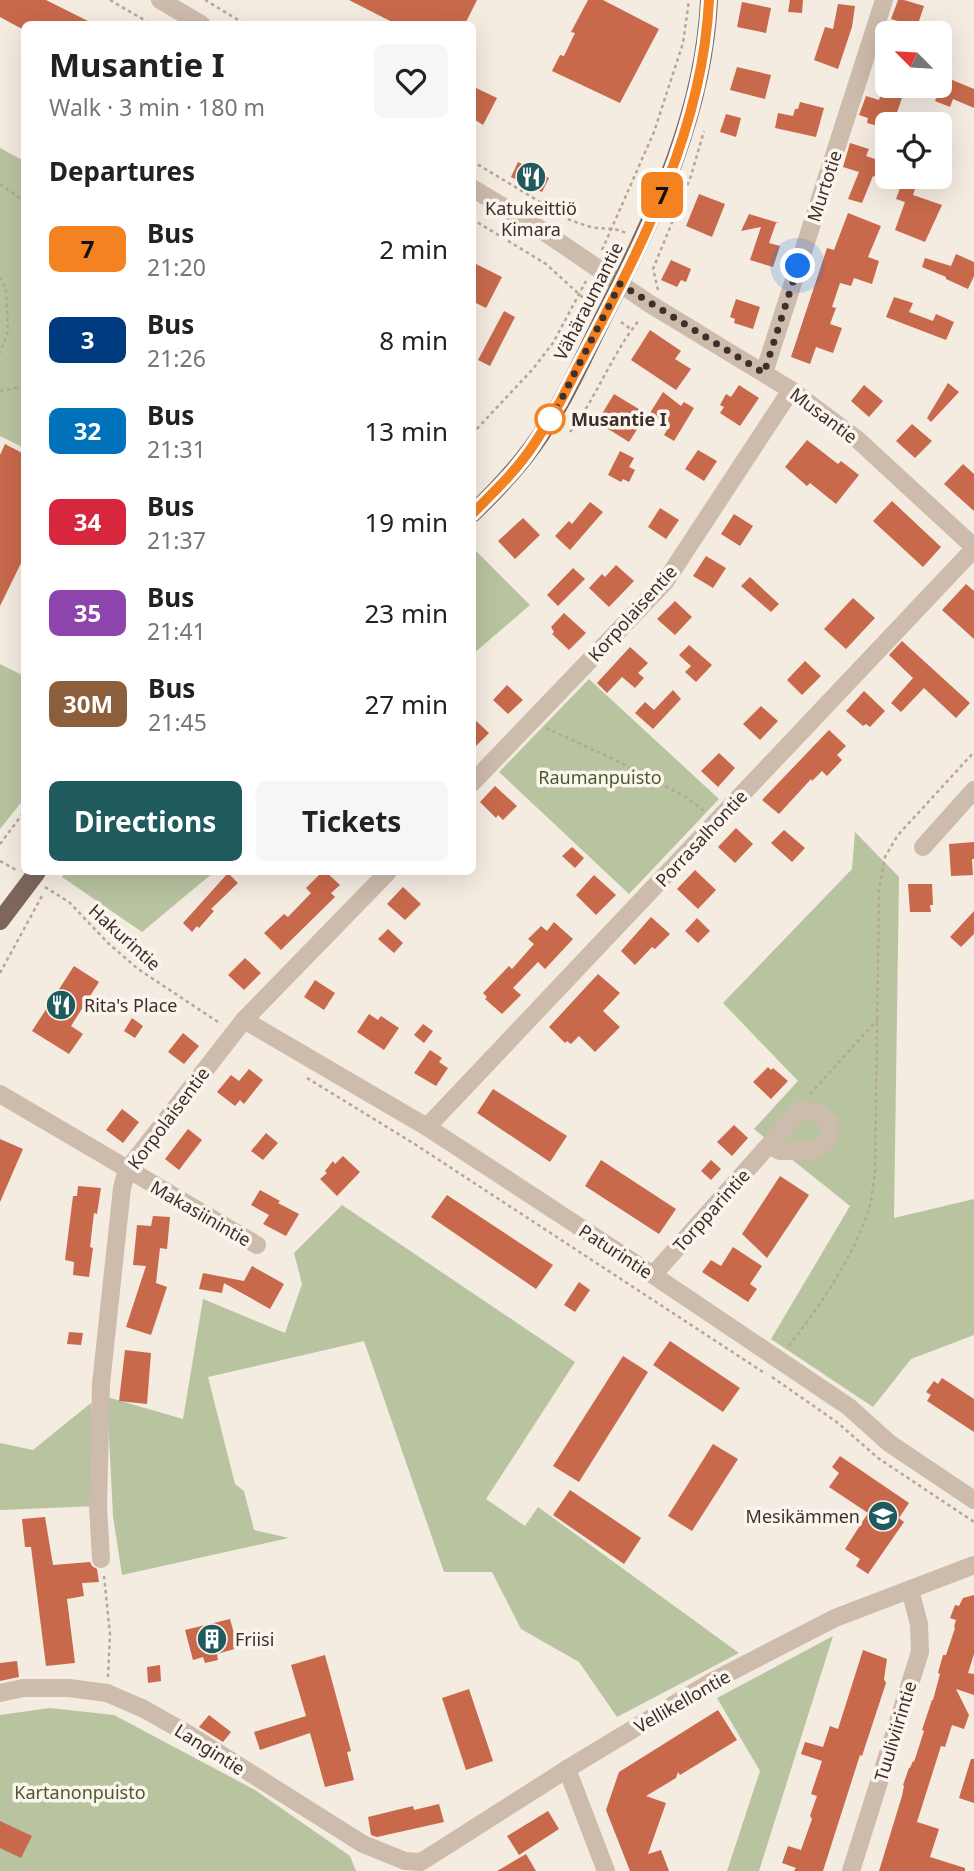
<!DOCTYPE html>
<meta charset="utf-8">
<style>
:root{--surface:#fff;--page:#f6f6f6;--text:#222;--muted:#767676;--accent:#1f5a5e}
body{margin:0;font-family:"Noto Sans",sans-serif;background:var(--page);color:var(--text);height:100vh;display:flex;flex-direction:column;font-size:26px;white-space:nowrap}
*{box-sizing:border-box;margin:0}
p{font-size:23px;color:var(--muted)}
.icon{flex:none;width:38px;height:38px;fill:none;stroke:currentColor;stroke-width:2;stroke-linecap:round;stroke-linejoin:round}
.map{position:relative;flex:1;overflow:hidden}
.sheet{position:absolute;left:21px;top:21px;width:455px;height:854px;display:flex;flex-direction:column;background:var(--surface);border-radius:10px;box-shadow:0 7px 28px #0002}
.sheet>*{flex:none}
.badge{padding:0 14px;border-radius:10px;font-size:24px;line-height:46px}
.needle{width:46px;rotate:294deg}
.fabs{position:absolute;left:875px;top:21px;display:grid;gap:14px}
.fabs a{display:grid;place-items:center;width:77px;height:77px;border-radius:10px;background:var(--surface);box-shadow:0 7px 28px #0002;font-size:35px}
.you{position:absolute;width:35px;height:35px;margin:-18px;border:5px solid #fff;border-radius:50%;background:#1a73e8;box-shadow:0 0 0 10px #1a73e833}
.map>.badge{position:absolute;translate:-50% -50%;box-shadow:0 0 0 4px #fff}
h2{padding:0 28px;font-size:26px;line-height:63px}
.round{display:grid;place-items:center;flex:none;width:74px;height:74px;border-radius:10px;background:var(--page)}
.head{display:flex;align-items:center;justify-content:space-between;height:119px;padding:0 28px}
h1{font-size:33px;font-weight:700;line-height:52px}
.cta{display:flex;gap:14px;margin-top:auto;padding:14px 28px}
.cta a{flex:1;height:80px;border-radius:10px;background:var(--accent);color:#fff;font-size:28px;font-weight:700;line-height:80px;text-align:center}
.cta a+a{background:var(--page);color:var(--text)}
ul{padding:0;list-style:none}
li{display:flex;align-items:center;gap:21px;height:91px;padding:0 28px}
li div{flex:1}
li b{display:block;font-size:26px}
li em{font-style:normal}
li .badge{min-width:77px;font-weight:700;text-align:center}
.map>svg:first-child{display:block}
</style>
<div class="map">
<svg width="974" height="1871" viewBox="0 0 974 1871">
<rect width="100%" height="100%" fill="#f4ebe1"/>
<g fill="#b8c4a0">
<polygon points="0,148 24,161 24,448 0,436"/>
<polygon points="473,548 530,605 473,654 472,654"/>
<polygon points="0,664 24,676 24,799 0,829"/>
<polygon points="589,679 719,799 629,894 499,772"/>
<polygon points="855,832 899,877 894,1218 974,1199 974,1335 911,1359 873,1407 771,1339 850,1206 754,1129 798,1081 723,1003 852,869"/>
<polygon points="65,872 214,872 142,932 62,877"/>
<polygon points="342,1205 575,1362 486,1499 525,1526 538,1507 739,1653 617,1717 579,1662 521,1629 492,1572 444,1572 364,1341 208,1377 235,1484 244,1491 254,1530 289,1538 122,1575 113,1516 107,1397 183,1419 203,1299 285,1333 302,1284 294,1253"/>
<polygon points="91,1403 98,1506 0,1510 0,1443 33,1450"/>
<polygon points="833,1636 759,1871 727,1871 760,1771 717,1698"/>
<polygon points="50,1708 114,1715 255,1790 350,1856 356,1871 0,1871 0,1715"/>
</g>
<g fill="#c8694b">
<polygon points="0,0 46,0 94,24 24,24 24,30 0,17"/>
<polygon points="349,0 477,0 465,24 396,24"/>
<polygon points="588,0 603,0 659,29 620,103 552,71 560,55 564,56 575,33 571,32"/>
<polygon points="790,0 803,0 802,13 788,12"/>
<polygon points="898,0 904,0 924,6 917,27 891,19"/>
<polygon points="742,2 771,8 766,33 737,27"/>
<polygon points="838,4 855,6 852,27 838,69 814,60 825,27 833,29"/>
<polygon points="737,67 771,75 765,99 730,90"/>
<polygon points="945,77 974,89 974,108 953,99 950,107 935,101"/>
<polygon points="472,86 497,98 483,125 472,118"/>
<polygon points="883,88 903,95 893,124 886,124 885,128 867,123 868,118 859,115 866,96 879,100"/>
<polygon points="800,102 824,108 816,137 775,128 778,113 793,116 795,109 798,109"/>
<polygon points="726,114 741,118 736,137 720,132"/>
<polygon points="850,143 869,149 866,156 887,163 887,180 873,176 862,203 848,199 859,172 843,167"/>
<polygon points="518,162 549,178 542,192 511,177"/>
<polygon points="904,177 919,177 913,195 942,205 925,242 895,230 905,202 896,199"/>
<polygon points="699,194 725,204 712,237 686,226"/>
<polygon points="848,213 881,226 868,257 879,261 872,284 854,278 851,286 840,283 832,307 836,308 830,324 842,328 833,353 816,347 810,364 791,357 827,248 834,250"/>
<polygon points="749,214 779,223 776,223 769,243 780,246 773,267 750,260 761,227 741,231"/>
<polygon points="956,254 974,262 974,276 968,289 946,279 946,277 922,267 925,258 951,266"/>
<polygon points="671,260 691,269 686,282 681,280 677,287 661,280"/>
<polygon points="472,262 502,277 486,308 472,301"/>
<polygon points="894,297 913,303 909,312 933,321 936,314 954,322 946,340 886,317"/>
<polygon points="736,299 760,307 753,329 734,323 735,319 730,317"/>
<polygon points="504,311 515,317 490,366 478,360"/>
<polygon points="650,330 681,351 675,359 691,369 676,390 631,360"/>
<polygon points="948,383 959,392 931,422 927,418"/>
<polygon points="739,385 759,398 740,426 720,413 724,407 720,405 726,394 731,397"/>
<polygon points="864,385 883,401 869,417 851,401"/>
<polygon points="663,392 681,406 684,402 694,408 674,441 664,435 670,425 650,413"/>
<polygon points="614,394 647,414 629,442 597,422"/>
<polygon points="912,424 932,441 915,458 896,441"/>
<polygon points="807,440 838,464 841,461 859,475 836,504 810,483 807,486 785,467"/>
<polygon points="5,444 24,454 24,557 0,606 0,455"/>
<polygon points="698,450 717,461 704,481 685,469"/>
<polygon points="620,451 634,458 629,467 635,470 629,482 623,479 621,482 608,475"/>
<polygon points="963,464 974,474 974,511 944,484"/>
<polygon points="892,501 941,547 923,567 873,521"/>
<polygon points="590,502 603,512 570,550 555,536 569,521 572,524"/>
<polygon points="660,508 679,520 666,539 648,527"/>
<polygon points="734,514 753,526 740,546 721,534"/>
<polygon points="523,518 540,535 515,559 498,541"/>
<polygon points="706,556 726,568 713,588 693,576"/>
<polygon points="616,565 634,581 609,607 589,588 602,574 605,577"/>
<polygon points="573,568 585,579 558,606 547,595"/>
<polygon points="750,577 779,604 771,612 741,586"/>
<polygon points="966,584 974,591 974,639 942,610"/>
<polygon points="853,598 875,618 846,649 824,629"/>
<polygon points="675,601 692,617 675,635 657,619"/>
<polygon points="564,613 586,633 569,650 552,634 554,632 551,627"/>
<polygon points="902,641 970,703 956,718 924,688 901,712 891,703 913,678 889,655"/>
<polygon points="689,645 712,665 696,682 685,672 691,666 679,655"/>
<polygon points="630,647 648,663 638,673 644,678 635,688 622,677 607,693 597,683"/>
<polygon points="805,661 821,676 802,695 787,680"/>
<polygon points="507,685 523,700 508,714 493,700"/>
<polygon points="673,690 681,699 653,729 635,713 645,702 654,710"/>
<polygon points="864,691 885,711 870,727 866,724 863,726 846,711"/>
<polygon points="761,706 778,721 760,740 743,724"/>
<polygon points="472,717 489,733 472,750"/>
<polygon points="829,730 846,746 837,755 842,760 827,776 822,771 812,781 811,779 779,814 762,800"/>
<polygon points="719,753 735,768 718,787 701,771"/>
<polygon points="495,786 517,806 503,820 498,815 496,818 480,802"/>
<polygon points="736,828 753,844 735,863 718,847"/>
<polygon points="784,830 805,848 792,862 771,843"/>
<polygon points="974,842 974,859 972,859 973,875 951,876 949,844"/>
<polygon points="572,847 584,858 575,868 562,856"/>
<polygon points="695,870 716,890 698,909 677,889"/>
<polygon points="322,872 326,872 340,885 331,893 335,897 281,950 264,933 284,914 288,917 311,893 306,888"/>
<polygon points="228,873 238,883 211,909 214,911 199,928 197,926 192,932 183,923"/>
<polygon points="594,875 616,895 596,915 576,895"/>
<polygon points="908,884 932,884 933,905 930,905 931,912 910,912"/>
<polygon points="403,887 421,904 405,920 387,904"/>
<polygon points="974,911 974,934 961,947 950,937"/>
<polygon points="651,917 670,934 655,949 652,947 635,965 621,951"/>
<polygon points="697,918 710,931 698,943 685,931"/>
<polygon points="554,922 573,939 545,969 538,962 513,988 521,995 502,1014 485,999 487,997 483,993 509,966 512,969 534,944 528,939 541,926 547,931"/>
<polygon points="388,929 403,943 394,953 378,939"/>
<polygon points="245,958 261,973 244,990 228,975"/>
<polygon points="74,966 99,982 71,1026 83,1034 69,1054 32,1031"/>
<polygon points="598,974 620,993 603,1011 620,1027 595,1052 579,1036 571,1044 567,1041 565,1043 549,1027"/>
<polygon points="315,980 335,993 324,1010 304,997"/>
<polygon points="369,1014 378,1020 381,1016 399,1028 384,1050 357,1032"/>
<polygon points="132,1018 143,1026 135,1038 124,1031"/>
<polygon points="423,1024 433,1031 424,1043 414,1035"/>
<polygon points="183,1033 199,1046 184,1064 168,1052"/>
<polygon points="430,1050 442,1058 439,1062 448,1068 436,1086 414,1073"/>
<polygon points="768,1067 771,1070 773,1068 788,1081 771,1099 753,1082"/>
<polygon points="249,1069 263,1080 244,1104 240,1100 235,1106 217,1092 231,1075 239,1081"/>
<polygon points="493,1089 567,1136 550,1162 477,1113"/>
<polygon points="122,1109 139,1122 123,1143 106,1130"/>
<polygon points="734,1125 748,1138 732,1156 717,1142"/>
<polygon points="188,1129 202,1140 179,1170 165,1159"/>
<polygon points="266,1133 278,1143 263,1160 251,1151"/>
<polygon points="0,1139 23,1149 0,1202"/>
<polygon points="343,1156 360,1172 337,1196 320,1179 327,1173 325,1171 333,1161 335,1164"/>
<polygon points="601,1160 676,1209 659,1234 585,1186"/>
<polygon points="711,1160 721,1169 711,1180 701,1171"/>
<polygon points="780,1176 809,1195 767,1258 742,1234"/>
<polygon points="78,1186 101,1188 97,1214 94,1213 90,1247 93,1248 89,1277 73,1275 74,1262 65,1260 73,1196 77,1196"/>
<polygon points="260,1190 280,1201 278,1203 299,1214 286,1236 263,1224 269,1215 251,1205"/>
<polygon points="447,1195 553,1265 536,1289 431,1217"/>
<polygon points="153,1216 170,1217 167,1249 160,1248 156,1283 167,1287 151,1335 126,1327 146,1266 133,1265 137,1225 151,1226"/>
<polygon points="733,1247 762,1266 750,1284 757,1289 748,1302 702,1272 711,1260 721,1266"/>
<polygon points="252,1266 284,1284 270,1309 224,1283 222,1293 199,1289 203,1273 244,1281"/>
<polygon points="579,1282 590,1290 575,1312 564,1305"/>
<polygon points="69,1332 83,1333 81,1345 67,1344"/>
<polygon points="670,1341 740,1388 723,1412 653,1365"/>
<polygon points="125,1350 151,1353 147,1404 119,1401"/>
<polygon points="623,1356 648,1372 579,1482 553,1466"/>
<polygon points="942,1378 974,1399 974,1432 927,1401 931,1395 926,1392 934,1381 938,1384"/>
<polygon points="713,1444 738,1459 692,1531 668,1516"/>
<polygon points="840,1456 909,1503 899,1518 904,1522 868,1574 856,1566 860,1559 845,1549 868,1513 829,1487 839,1473 832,1467"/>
<polygon points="570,1490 641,1538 624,1564 553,1515"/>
<polygon points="45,1517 53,1565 90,1562 92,1566 97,1569 99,1582 82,1583 84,1596 67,1599 75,1663 46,1666 31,1547 25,1547 22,1519"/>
<polygon points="974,1595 974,1654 968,1673 974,1674 974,1695 956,1689 969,1715 964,1729 952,1725 945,1747 941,1746 917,1822 939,1829 930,1857 965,1868 965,1871 879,1871 902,1796 904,1786 903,1785 909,1768 910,1768 913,1761 914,1762 924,1731 922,1730 932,1700 933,1700 940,1674 938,1673 943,1655 946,1655 955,1628 954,1627 956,1620 950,1618 955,1605 959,1606 963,1598"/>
<polygon points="230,1619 238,1648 217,1654 218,1660 205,1663 203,1657 193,1660 185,1630"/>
<polygon points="863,1650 887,1659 884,1679 886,1683 862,1756 860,1755 823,1871 794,1871 796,1868 782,1863 788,1846 801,1850 812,1819 810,1816 817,1796 811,1794 822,1761 801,1754 805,1742 823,1747 830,1726 838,1729"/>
<polygon points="325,1655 351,1751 347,1752 354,1780 325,1787 310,1733 260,1750 254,1732 306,1716 291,1665"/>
<polygon points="17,1661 19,1677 0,1681 0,1663"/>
<polygon points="160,1665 161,1681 148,1683 147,1667"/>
<polygon points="469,1689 493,1761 466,1770 442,1698"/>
<polygon points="718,1710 737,1740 680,1775 678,1772 676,1778 646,1796 666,1803 648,1854 661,1850 669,1871 630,1871 606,1810 619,1772"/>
<polygon points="209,1715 231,1732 223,1742 199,1727"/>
<polygon points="971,1759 974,1759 974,1803 959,1798"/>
<polygon points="439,1804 444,1822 377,1837 371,1835 368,1817 413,1806 414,1810"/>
<polygon points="548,1811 559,1829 519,1855 507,1836"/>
<polygon points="0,1821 32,1836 21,1858 0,1848"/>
<polygon points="526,1854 536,1871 497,1871"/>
</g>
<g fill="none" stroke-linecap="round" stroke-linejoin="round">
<g stroke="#b9a596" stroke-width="2.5" stroke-dasharray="3.5 3.5" stroke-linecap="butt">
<polyline points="110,0 151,24"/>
<polyline points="205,0 245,24"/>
<path d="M472,161L570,220C579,223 588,227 597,228C608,229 615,228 626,233"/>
<polyline points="0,184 24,201"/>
<polyline points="472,219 546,264 591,305"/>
<polyline points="602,250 654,132 683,43 689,0"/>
<polyline points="0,277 6,290 8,331 0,353"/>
<polyline points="658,290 653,269 691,176 704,131"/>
<polyline points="621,322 632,330"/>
<polyline points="0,391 24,386"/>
<path d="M570,432C597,397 612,353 640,319"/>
<polyline points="472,434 532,370 553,343 586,281"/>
<polyline points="546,728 613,759 686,797 704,811"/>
<polyline points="0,844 24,812"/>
<polyline points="0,861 18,871"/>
<polyline points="45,887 69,902 108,943 138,969 221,1024"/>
<polyline points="0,973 43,894"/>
<polyline points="307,1078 413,1143 766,1374"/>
<polyline points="810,1094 878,1019"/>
<path d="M789,1346C819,1307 850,1262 867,1215C872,1202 873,1186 875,1172L879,889L885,857L898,835L974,752"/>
<polyline points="772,1377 838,1423 878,1458 974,1522"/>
<polyline points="104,1576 110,1634 108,1677"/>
</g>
<g stroke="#cdbbac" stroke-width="18">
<polyline points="160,0 201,24"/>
<polyline points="472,188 534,225 650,304 791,390 858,440 974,547"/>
<polyline points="764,373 884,0"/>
<polyline points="472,783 665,582 791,390"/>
<polyline points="923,847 974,790"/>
<polyline points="244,1020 427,1127 653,1275 849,1407 889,1443 974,1500"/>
<polyline points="0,1094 257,1245"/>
<polyline points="427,1127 974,549"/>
<polyline points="653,1275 800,1110 818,1113 830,1124 829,1139 813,1151 780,1151 769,1145"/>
<polyline points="101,1559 98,1506 101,1384 122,1188 127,1170 244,1020 388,872"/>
<polyline points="0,1693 23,1688 69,1688 107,1693 144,1709 190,1735 363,1844 405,1861 421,1862 567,1769 711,1682 835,1618 974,1565"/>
<polyline points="567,1769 606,1871"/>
<polyline points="851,1871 920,1652 919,1624 910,1590"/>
</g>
<g stroke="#7d675c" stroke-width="18">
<path d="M472,514C494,493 515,471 533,446C564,404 585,353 609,306C658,209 704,110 709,0"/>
<polyline points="0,921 37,872"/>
</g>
</g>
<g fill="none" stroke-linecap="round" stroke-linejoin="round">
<g stroke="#fff" stroke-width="16">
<path id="line" d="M472,514C494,492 517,470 534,444C543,431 551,416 560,402C625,275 702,147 709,0"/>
</g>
<use href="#line" stroke="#f58220" stroke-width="10"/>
<polyline stroke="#3b302b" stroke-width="7" stroke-dasharray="0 12.6" points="550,419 547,424 560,402 620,284 764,373 798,266"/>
</g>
<defs>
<g id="restaurant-disc" transform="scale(1.575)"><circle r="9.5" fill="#1f5a5e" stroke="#fbf5ee"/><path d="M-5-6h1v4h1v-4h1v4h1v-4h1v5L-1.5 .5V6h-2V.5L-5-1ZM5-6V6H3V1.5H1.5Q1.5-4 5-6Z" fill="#fff"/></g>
<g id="school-disc" transform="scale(1.575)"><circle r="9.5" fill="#1f5a5e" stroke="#fbf5ee"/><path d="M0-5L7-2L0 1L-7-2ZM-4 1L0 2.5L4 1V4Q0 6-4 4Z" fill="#fff"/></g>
<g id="building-disc" transform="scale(1.575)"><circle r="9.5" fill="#1f5a5e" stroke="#fbf5ee"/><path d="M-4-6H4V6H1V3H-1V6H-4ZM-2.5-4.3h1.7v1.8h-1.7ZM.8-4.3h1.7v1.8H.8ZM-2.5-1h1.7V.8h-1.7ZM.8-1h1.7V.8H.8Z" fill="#fff"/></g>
</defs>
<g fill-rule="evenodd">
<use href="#restaurant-disc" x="531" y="177"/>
<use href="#restaurant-disc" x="61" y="1005"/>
<use href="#school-disc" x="883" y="1516"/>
<use href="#building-disc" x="212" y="1639"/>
</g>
<circle fill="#fff" stroke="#f58220" stroke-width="3.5" cx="550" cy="419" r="14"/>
<g text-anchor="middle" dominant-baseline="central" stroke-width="7" stroke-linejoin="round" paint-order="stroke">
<g font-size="18" fill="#3b302b" stroke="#fbf5ee">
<text transform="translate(824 186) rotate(-72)">Murtotie</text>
<text transform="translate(588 301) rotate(-63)">Vähäraumantie</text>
<text transform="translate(824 415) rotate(37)">Musantie</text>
<text transform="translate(632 613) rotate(-48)">Korpolaisentie</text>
<text transform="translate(701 838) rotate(-47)">Porrasalhontie</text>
<text transform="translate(125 937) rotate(42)">Hakurintie</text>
<text transform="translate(168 1118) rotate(-53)">Korpolaisentie</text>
<text transform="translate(711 1210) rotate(-48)">Torpparintie</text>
<text transform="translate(201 1213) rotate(30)">Makasiinintie</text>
<text transform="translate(616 1251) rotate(33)">Paturintie</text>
<text transform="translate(682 1701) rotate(-30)">Vellikellontie</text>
<text transform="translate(895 1731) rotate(-73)">Tuuliviirintie</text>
<text transform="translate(210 1749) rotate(32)">Langintie</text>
</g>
<g font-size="18" fill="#3b302b" stroke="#fbf5ee" text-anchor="start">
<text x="531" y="208" text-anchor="middle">Katukeittiö<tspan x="531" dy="21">Kimara</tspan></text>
<text x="84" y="1005">Rita's Place</text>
<text x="860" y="1516" text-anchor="end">Mesikämmen</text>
<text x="235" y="1639">Friisi</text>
</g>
<g font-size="18" font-weight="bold" fill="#3b302b" stroke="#fbf5ee" text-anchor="start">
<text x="571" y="419">Musantie I</text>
</g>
<g font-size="18" fill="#4a5a2e" stroke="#fbf5ee">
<text x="600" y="777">Raumanpuisto</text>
<text x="80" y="1792">Kartanonpuisto</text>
</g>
</g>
</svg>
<div class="fabs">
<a><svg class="needle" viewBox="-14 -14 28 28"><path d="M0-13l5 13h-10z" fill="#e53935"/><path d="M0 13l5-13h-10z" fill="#767676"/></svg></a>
<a><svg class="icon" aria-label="locate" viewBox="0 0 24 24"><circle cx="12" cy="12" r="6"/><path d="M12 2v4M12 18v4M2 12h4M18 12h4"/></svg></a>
</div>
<div class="you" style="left:798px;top:266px"></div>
<b class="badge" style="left:662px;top:195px;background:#f58220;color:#111">7</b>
<section class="sheet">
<div class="head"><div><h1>Musantie I</h1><p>Walk · 3 min · 180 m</p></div><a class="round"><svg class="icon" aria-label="heart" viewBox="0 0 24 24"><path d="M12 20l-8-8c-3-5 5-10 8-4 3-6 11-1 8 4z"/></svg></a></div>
<h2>Departures</h2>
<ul>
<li><span class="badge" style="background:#f58220;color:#111">7</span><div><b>Bus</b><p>21:20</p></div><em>2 min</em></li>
<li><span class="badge" style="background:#003b80;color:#fff">3</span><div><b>Bus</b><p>21:26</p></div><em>8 min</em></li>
<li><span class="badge" style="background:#0072bc;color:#fff">32</span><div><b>Bus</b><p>21:31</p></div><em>13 min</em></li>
<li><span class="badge" style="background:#d7263d;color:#fff">34</span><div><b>Bus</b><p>21:37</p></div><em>19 min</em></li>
<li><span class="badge" style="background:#8e44ad;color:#fff">35</span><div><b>Bus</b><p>21:41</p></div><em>23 min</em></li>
<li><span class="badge" style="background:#8b5e3c;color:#fff">30M</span><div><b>Bus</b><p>21:45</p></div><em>27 min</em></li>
</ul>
<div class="cta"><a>Directions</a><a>Tickets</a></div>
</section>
</div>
